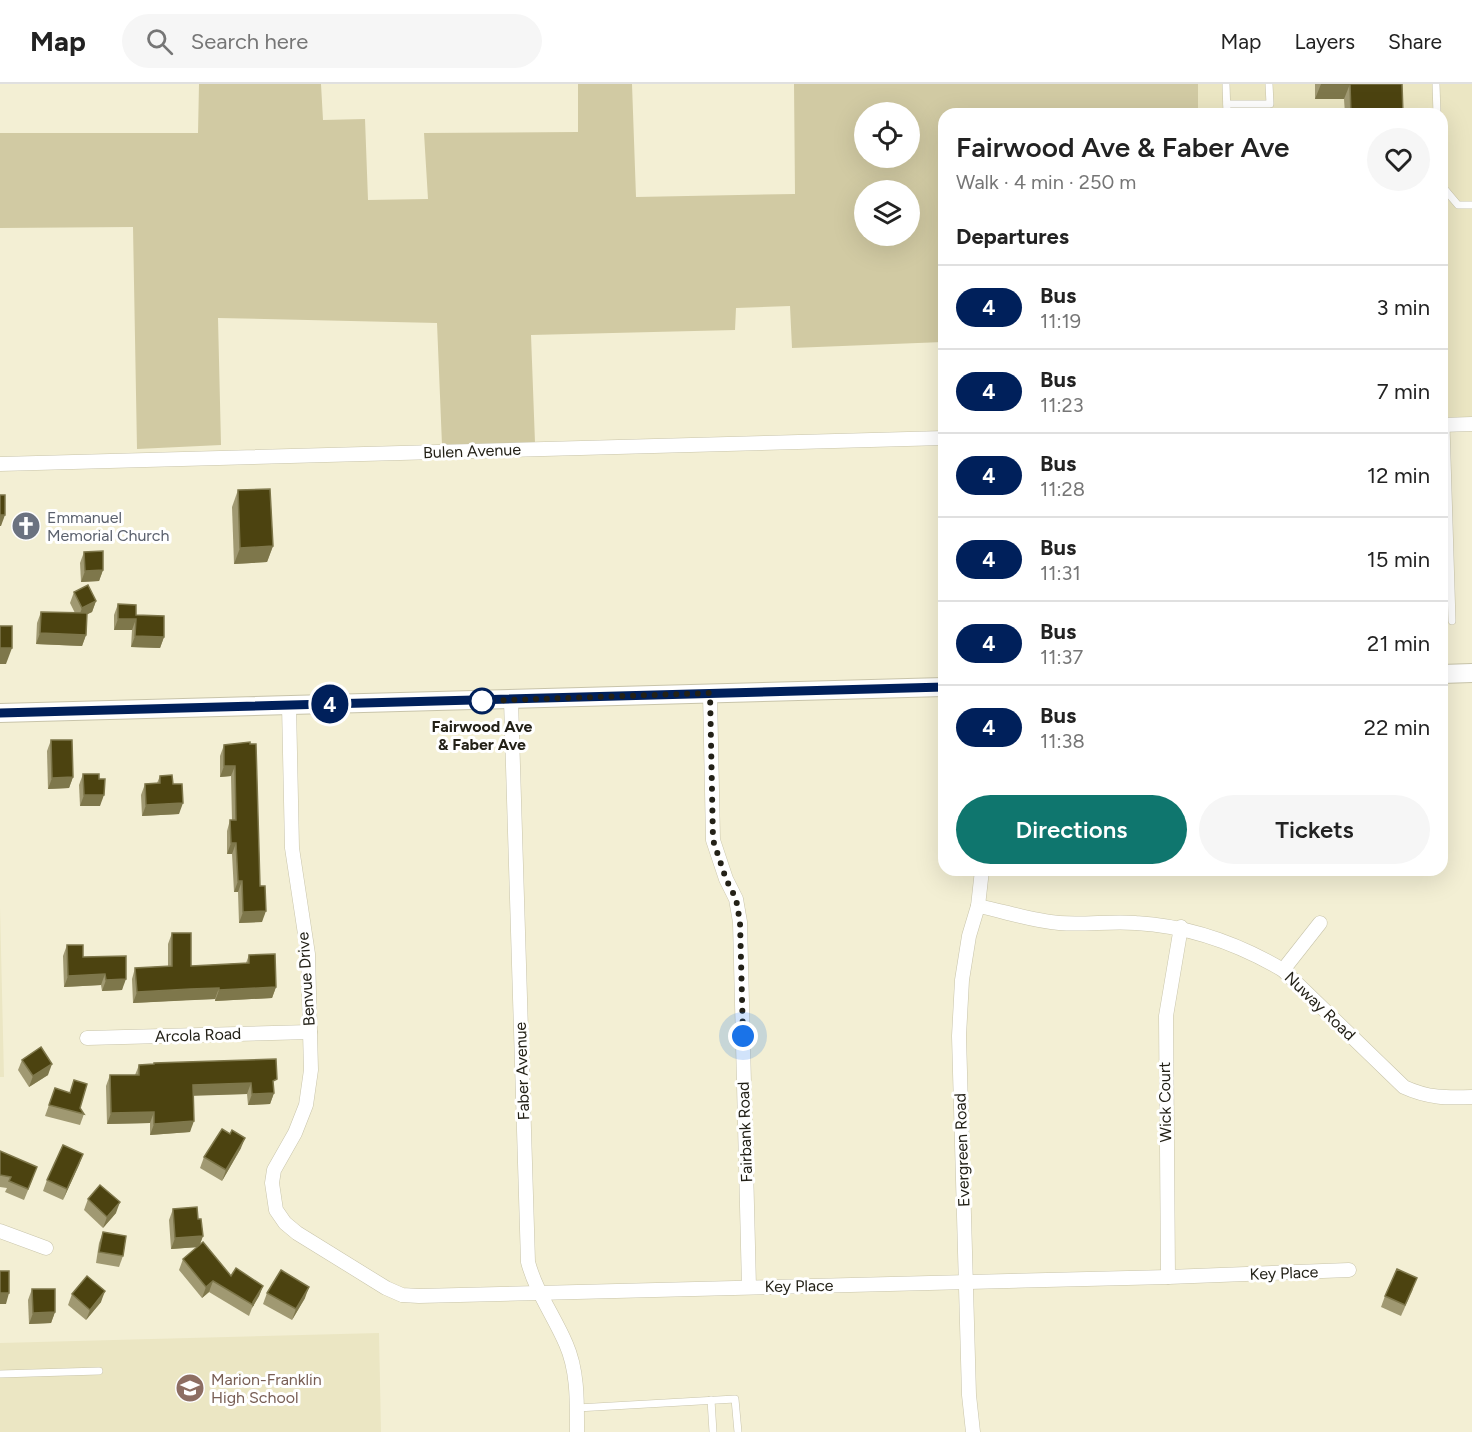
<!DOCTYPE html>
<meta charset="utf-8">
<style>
:root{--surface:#fff;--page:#f6f6f6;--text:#222;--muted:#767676;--line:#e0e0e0;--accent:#0f766e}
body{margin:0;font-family:Figtree,sans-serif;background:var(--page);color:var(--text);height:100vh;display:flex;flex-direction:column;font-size:22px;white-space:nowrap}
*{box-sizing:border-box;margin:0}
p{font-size:20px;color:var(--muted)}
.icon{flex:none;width:33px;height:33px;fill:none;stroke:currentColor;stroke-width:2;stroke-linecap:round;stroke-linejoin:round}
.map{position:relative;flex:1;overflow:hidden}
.panel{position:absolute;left:938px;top:24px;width:510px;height:768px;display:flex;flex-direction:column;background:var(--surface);border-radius:18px;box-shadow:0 6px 24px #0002}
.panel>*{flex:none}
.badge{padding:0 12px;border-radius:20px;font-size:21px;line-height:39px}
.buttons{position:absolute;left:854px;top:18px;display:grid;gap:12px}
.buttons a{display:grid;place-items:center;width:66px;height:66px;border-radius:50%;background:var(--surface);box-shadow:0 6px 24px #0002;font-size:30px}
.you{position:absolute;width:30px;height:30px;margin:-15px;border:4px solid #fff;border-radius:50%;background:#1a73e8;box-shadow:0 0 0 9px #1a73e833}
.map>.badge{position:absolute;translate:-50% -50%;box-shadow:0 0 0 3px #fff}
h2{padding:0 18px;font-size:22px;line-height:54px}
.round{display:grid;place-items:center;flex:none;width:63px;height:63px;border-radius:32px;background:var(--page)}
.headline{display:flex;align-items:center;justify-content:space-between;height:102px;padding:0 18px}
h1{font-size:28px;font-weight:600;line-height:45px}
.primary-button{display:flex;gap:12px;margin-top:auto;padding:12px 18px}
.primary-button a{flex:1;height:69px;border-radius:36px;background:var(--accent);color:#fff;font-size:24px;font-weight:600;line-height:69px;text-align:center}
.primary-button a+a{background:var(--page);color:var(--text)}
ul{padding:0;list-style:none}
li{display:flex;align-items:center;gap:18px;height:84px;padding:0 18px;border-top:2px solid var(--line)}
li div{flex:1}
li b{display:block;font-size:22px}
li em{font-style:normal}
li .badge{min-width:66px;font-weight:700;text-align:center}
header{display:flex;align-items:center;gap:36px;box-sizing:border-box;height:84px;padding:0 30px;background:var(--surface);border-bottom:2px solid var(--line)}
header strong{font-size:28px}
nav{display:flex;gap:33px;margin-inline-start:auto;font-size:21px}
.search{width:420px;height:54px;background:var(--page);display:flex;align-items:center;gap:15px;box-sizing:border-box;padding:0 21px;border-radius:33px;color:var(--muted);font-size:22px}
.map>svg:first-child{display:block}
</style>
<header>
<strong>Map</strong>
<div class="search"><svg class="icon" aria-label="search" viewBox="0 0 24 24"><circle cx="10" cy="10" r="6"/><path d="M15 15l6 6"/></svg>Search here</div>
<nav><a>Map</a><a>Layers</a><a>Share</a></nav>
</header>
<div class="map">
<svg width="1472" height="1348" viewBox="0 0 1472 1348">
<rect width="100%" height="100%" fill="#f3efd4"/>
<g fill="#ebe6c3">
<polygon points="1198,0 1472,0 1472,334 1442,335 1442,30 1198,30"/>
<polygon points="0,823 4,993 0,993"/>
<polygon points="379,1249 381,1348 0,1348 0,1259"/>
</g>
<path fill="#d1caa3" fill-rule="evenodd" d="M199,0H321L323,36L365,35L368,116L428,115L424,49L578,48V0H632L636,113L795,110L794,0H1198V30H944L943,258L792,264L790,222L736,224L735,246L531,251L535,359L442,361L437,239L218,234L221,361L137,365L133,143L0,144V49H198ZM864,28H909V74H864ZM864,106H909V152H864Z"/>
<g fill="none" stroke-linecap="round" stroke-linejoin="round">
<g stroke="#c8c4aa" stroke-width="8">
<g id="lane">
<polyline points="1226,0 1227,30"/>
<polyline points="1436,0 1437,30"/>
<polyline points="1227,20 1270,20 1269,0"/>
<polyline points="1442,102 1458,121 1472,121"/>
<polyline points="1446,341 1452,537"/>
<polyline points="0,1290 99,1287"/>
<polyline points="711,1316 713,1348"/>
<polyline points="577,1324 735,1315 738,1348"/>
</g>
</g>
<g stroke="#c8c4aa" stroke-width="15">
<g id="street">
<polyline points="1442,341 1472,340"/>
<polyline points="0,380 944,354"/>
<polyline points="710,609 713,756 726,795 736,815 740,838 749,1203"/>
<path d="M511,616L528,1178C536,1208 554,1232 566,1260C578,1287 577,1319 577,1348"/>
<polyline points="289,621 292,764 308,870 311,986 306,1021 295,1049 274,1086 272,1099 276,1126 285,1139 297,1149 386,1204 402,1211 419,1212 1168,1193 1349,1186"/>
<path d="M978,822C1004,827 1032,837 1059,839C1085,841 1111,837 1136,839C1190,842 1237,859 1283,886L1404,1003C1428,1014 1446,1014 1472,1013"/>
<polyline points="1283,886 1320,839"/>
<polyline points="87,954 310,948"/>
<polyline points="0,1147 46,1164"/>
<polyline points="1168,1193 1166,932 1181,843"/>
<polyline points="973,1348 969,1311 959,952 962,896 969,852 978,822 982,786"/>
</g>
</g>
<g stroke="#c8c4aa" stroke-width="20">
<g id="secondary">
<polyline points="1442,590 1472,589"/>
<polyline points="0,629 944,603"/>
</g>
</g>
<use href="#lane" stroke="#fff" stroke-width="7"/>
<use href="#street" stroke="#fff" stroke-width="14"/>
<use href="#secondary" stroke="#fff" stroke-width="18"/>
</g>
<g fill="#a09972">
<polygon points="1315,0 1402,0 1403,30 1345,30 1344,15 1315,15"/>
<polygon points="238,406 273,462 267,478 234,480 232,423"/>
<polygon points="84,468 103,486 99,497 81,498 80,479"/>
<polygon points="74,508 96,517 92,528 87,530 86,551 82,562 36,560 37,539 41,528 75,529 70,519"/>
<polygon points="118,520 136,531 164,553 160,564 131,563 132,546 114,546 114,531"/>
<polygon points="51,656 73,693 69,704 48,705 47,667"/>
<polygon points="250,658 262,838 239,839 238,808 234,808 232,770 227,770 227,747 230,736 232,736 231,692 220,693 220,672 224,661"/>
<polygon points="83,690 100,722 80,722 79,701"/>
<polygon points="160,692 173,700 179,730 142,732 141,711 145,700 157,699"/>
<polygon points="172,849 191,882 246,879 249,871 276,903 272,914 215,917 215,915 186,916 133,919 132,895 135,884 168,882 168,860"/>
<polygon points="67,861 83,873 126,872 122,906 102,907 101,901 64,903 63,872"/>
<polygon points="22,976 48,991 29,1003 18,986"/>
<polygon points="154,979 274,1004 274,1009 270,1020 248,1021 247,1010 193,1011 190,1048 150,1051 150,1039 107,1040 106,1002 110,991 135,991 139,981 154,980"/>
<polygon points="55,1004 80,1024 84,1030 80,1041 45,1032"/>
<polygon points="241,1064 222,1097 200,1084 204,1073"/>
<polygon points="0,1067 33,1094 24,1116 5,1108 7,1104 0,1103"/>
<polygon points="83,1070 63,1116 43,1107 47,1096"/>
<polygon points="88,1115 116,1129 103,1144 84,1126"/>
<polygon points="173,1125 198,1135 203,1152 199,1162 231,1192 263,1202 259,1212 252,1224 249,1232 209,1208 202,1214 179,1186 183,1175 198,1163 171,1165 169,1136"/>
<polygon points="103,1148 123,1172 119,1183 96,1179 99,1159"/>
<polygon points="32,1205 55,1228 51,1239 29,1240 28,1216"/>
<polygon points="1413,1205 1401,1232 1381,1223 1385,1212"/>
<polygon points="267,1209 305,1214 292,1236 263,1220"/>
<polygon points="72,1210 101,1218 86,1236 68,1221"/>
</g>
<g fill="#7e774b">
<polygon points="1321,0 1350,0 1344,15 1315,15"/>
<polygon points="0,431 5,431 1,442 0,442"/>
<polygon points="273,462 267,478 234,480 240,464"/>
<polygon points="103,486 99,497 81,498 85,487"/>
<polygon points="96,517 92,528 78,535 82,524"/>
<polygon points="118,535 136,535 132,546 114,546"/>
<polygon points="40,549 86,551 82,562 36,560"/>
<polygon points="135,552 164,553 160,564 131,563"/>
<polygon points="0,564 12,564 6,580 0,580"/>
<polygon points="224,682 235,682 231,692 220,693"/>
<polygon points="73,693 69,704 48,705 52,694"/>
<polygon points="84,711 104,711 100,722 80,722"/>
<polygon points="183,719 179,730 142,732 146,721"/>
<polygon points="231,759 236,759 232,770 227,770"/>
<polygon points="238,797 242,797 238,808 234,808"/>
<polygon points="266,827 262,838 239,839 243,828"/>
<polygon points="105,890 101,901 64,903 68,892"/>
<polygon points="126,895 122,906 102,907 106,896"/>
<polygon points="276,903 272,914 215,917 219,906"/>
<polygon points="219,904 215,915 133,919 137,908"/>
<polygon points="52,980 48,991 29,1003 33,992"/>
<polygon points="251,999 247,1010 189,1012 193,1001"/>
<polygon points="274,1009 270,1020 248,1021 252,1010"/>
<polygon points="154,1028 150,1039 107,1040 111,1029"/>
<polygon points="194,1037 190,1048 150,1051 154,1040"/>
<polygon points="245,1054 241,1064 222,1097 226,1086"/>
<polygon points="83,1070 79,1081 63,1116 67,1105"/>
<polygon points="120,1118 116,1129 103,1144 107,1133"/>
<polygon points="203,1152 199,1163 171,1165 175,1154"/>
<polygon points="213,1197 209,1208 202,1214 206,1203"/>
<polygon points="263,1202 259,1212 252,1224 253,1218"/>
<polygon points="309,1203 305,1214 292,1236 296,1225"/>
<polygon points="105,1207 101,1218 86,1236 90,1226"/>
<polygon points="0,1209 9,1209 6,1220 0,1220"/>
<polygon points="55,1228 51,1239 29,1240 33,1229"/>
</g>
<g fill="#4c4310" stroke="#7e774b" stroke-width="1.5">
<polygon points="1350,0 1402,0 1403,30 1351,30"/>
<polygon points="270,405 273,462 240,464 238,406"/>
<rect x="0" y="411" width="5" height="20"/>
<polygon points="103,467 103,486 85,487 84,468"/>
<polygon points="88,501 96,517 82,524 74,508"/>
<polygon points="118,520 136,521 136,531 164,532 164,553 135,552 136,535 118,535"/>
<polygon points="41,528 87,529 86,551 40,549"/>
<rect x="0" y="542" width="12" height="22"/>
<polygon points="51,656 72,656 73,693 52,694"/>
<polygon points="250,658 250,660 256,660 260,802 265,802 266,827 243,828 242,797 238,797 236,759 231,759 230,736 236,736 235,682 224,682 224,661"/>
<polygon points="83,690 99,690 99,695 105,695 104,711 84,711"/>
<polygon points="172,691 173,700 182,700 183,719 146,721 145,700 160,699 160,692"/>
<polygon points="172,849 191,849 191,882 249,879 249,871 275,870 276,903 219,906 219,904 190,905 137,908 135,884 172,882"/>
<polygon points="67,861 83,861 83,873 126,872 126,895 106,896 105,890 68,892"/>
<polygon points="41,963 52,980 33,992 22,976"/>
<polygon points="276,975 277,995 273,997 274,1009 252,1010 251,999 193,1001 194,1037 154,1040 154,1028 111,1029 110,991 139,991 139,981 154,980 154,979"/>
<polygon points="74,996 87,1000 80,1024 84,1030 49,1021 55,1004 70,1009"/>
<polygon points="222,1045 230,1050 232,1046 245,1054 226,1086 204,1073"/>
<polygon points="63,1061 83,1070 67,1105 47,1096"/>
<polygon points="0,1067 37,1083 28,1105 9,1097 11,1093 0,1091"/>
<polygon points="100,1101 120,1118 107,1133 88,1115"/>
<polygon points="197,1123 198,1135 201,1135 203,1152 175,1154 173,1125"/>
<polygon points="103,1148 126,1152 123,1172 99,1168"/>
<polygon points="203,1158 231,1192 236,1184 263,1202 253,1218 253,1221 213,1197 206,1203 183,1175"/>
<polygon points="1397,1185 1417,1194 1405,1221 1385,1212"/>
<polygon points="281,1186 309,1203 296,1225 267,1209"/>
<rect x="0" y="1187" width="9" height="22"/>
<polygon points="87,1192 105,1207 90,1226 72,1210"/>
<polygon points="32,1205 55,1205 55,1228 33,1229"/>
</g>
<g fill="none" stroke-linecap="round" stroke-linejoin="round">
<g stroke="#fff" stroke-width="14">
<polyline id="line" points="0,629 944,603"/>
</g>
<use href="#line" stroke="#00205b" stroke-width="9"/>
<polyline stroke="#232117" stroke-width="6" stroke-dasharray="0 10.8" points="482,617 710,609 713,756 726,795 736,815 740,838 743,952"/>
</g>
<defs>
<g id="church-disc" transform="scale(1.5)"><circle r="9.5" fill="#6b7280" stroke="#fff"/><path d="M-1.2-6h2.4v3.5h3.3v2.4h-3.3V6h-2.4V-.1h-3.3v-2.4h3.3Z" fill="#fff"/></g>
<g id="school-disc" transform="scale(1.5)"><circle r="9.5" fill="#8d6e63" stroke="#fff"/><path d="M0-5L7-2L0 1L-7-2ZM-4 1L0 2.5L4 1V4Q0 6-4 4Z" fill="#fff"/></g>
</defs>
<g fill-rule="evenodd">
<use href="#church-disc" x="26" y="442"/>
<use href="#school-disc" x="190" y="1304"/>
</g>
<circle fill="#fff" stroke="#00205b" stroke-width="3" cx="482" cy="617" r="12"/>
<g text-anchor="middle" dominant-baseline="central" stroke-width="6" stroke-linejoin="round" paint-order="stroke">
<g font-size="16" fill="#232117" stroke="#fff">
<text transform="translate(472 367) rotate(-2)">Bulen Avenue</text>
<text transform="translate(306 895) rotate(-94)">Benvue Drive</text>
<text transform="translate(1320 922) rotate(44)">Nuway Road</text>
<text transform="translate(198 951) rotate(-2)">Arcola Road</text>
<text transform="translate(522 987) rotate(-92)">Faber Avenue</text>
<text transform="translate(1165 1018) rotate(-91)">Wick Court</text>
<text transform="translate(745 1048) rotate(-92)">Fairbank Road</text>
<text transform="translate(962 1066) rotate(-92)">Evergreen Road</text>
<text transform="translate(1284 1189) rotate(-2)">Key Place</text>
<text transform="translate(799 1202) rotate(-1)">Key Place</text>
</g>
<g font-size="16" fill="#5b616d" stroke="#fff" text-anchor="start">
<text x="47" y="433">Emmanuel<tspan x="47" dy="18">Memorial Church</tspan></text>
</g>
<g font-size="16" font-weight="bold" fill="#232117" stroke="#fff">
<text x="482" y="642">Fairwood Ave<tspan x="482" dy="18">&amp; Faber Ave</tspan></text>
</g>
<g font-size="16" fill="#785e54" stroke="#fff" text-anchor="start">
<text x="211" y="1295">Marion-Franklin<tspan x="211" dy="18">High School</tspan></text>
</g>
</g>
</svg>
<div class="buttons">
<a><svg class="icon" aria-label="locate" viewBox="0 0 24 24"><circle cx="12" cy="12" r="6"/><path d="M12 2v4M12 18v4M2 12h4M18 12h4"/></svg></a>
<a><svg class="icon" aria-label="layers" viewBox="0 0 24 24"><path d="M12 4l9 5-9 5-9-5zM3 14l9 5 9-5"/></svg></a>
</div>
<div class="you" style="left:743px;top:952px"></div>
<b class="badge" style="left:330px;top:620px;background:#00205b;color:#fff">4</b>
<section class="panel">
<div class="headline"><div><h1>Fairwood Ave &amp; Faber Ave</h1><p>Walk · 4 min · 250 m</p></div><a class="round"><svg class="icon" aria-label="heart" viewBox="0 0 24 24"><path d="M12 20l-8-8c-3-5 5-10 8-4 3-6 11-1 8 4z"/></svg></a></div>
<h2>Departures</h2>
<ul>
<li><span class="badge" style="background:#00205b;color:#fff">4</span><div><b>Bus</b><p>11:19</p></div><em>3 min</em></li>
<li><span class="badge" style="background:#00205b;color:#fff">4</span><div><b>Bus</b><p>11:23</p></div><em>7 min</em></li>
<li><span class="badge" style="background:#00205b;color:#fff">4</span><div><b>Bus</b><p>11:28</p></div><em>12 min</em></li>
<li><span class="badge" style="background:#00205b;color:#fff">4</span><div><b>Bus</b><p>11:31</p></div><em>15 min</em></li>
<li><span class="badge" style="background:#00205b;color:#fff">4</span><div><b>Bus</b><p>11:37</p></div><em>21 min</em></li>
<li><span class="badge" style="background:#00205b;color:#fff">4</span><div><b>Bus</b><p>11:38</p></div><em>22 min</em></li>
</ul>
<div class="primary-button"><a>Directions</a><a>Tickets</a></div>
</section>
</div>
